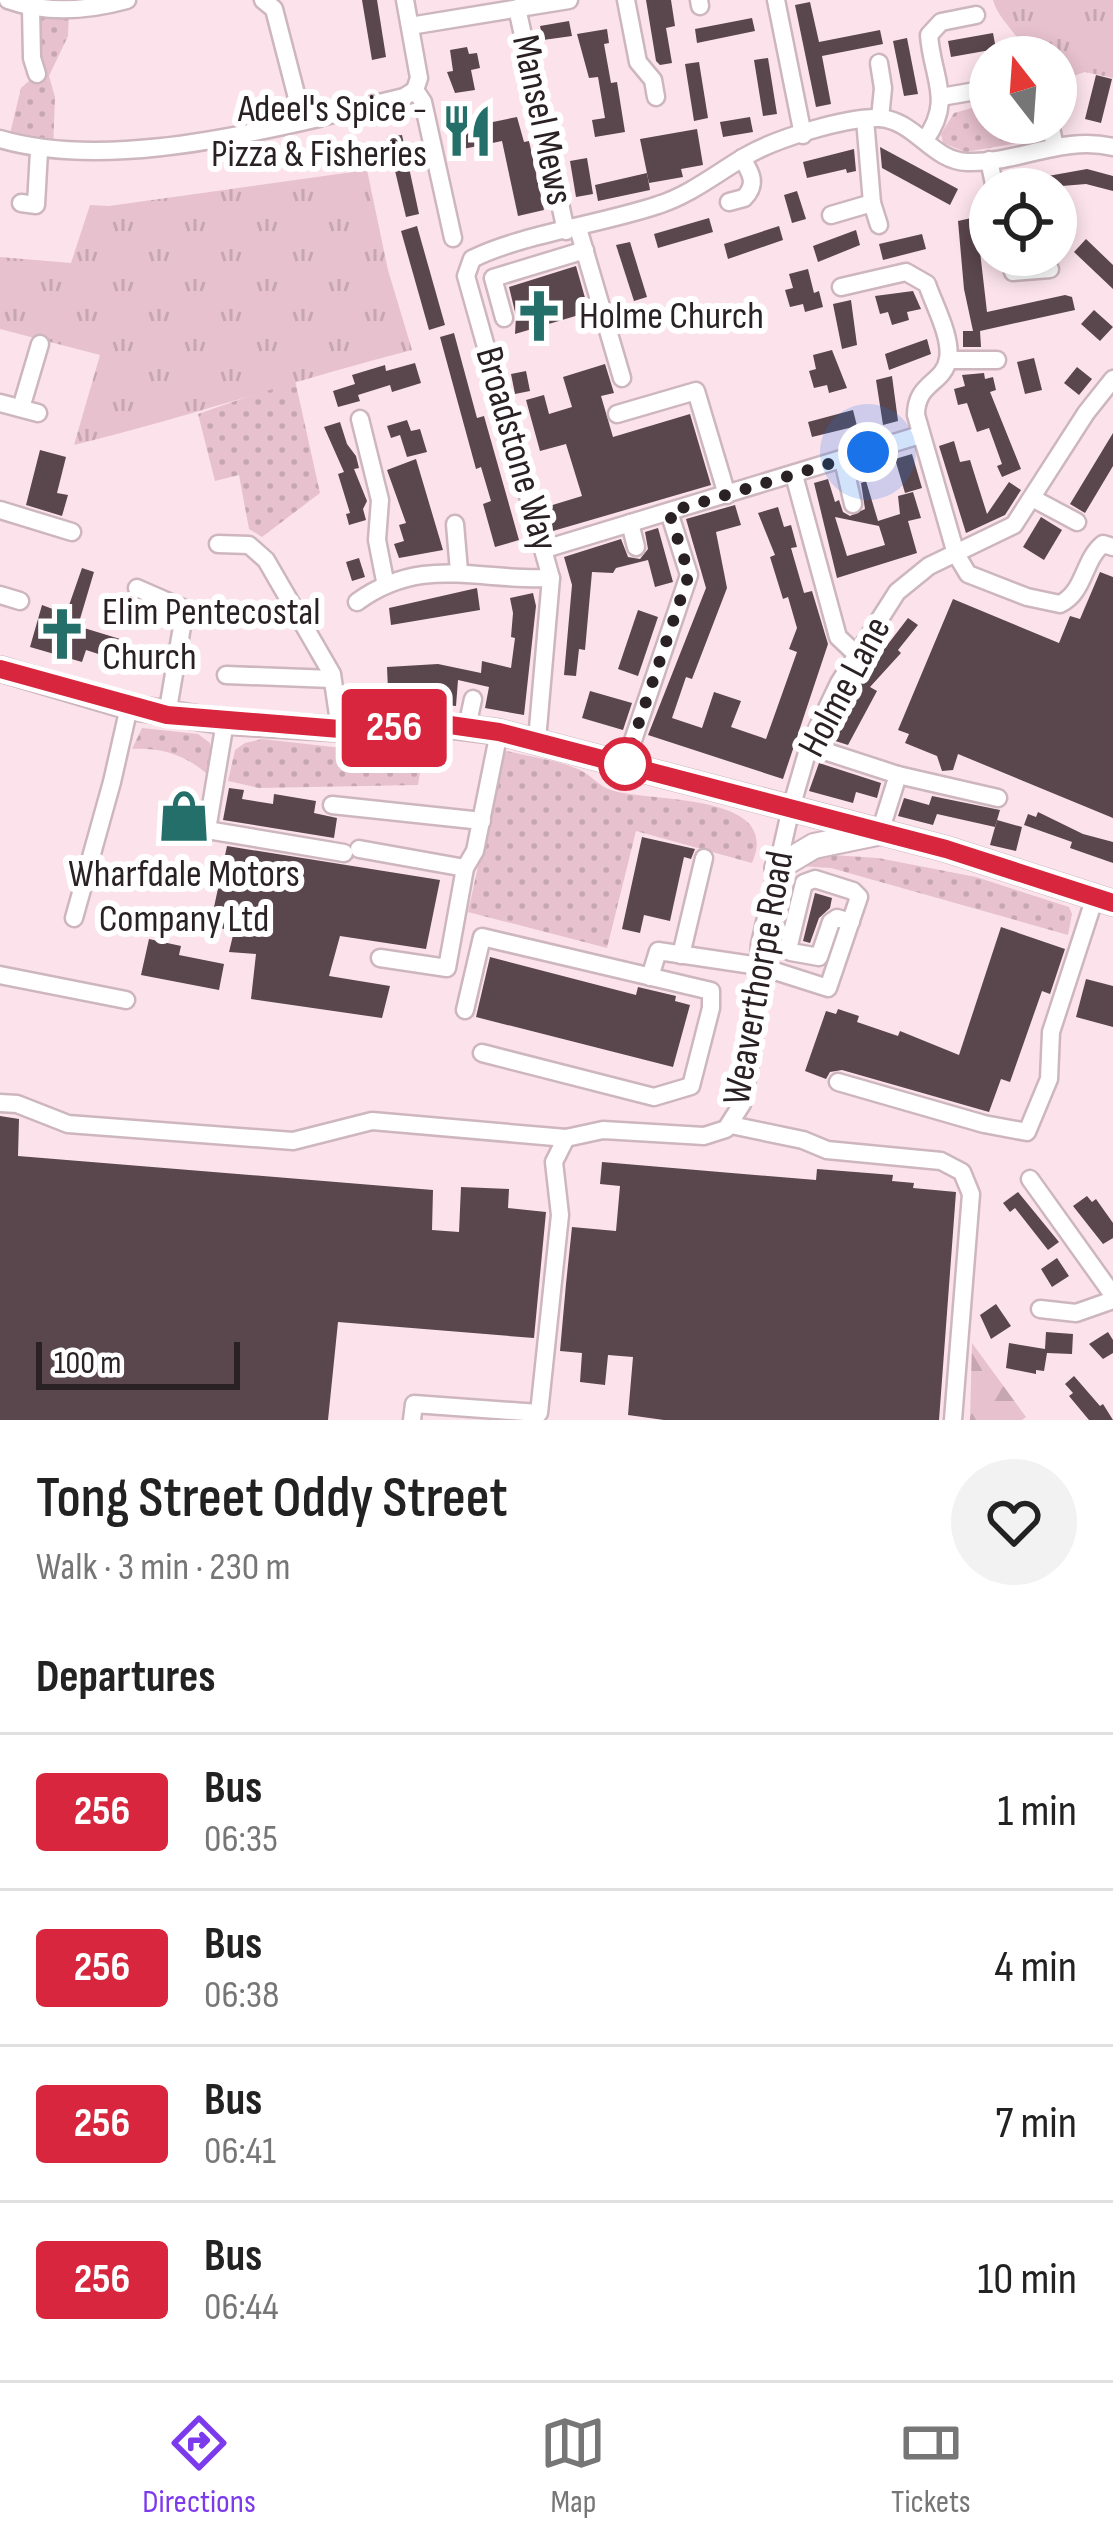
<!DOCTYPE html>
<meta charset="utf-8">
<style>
:root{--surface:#fff;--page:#f2f2f2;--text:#222;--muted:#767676;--line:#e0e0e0;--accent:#7c3aed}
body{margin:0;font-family:"Sofia Sans Condensed",sans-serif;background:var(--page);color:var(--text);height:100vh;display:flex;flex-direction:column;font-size:45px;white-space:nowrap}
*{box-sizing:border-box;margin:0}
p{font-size:39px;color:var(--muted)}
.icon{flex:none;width:66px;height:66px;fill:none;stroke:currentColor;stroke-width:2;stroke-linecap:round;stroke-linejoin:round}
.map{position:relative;height:1420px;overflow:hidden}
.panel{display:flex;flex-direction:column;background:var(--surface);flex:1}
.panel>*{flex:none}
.badge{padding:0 24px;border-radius:9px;font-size:42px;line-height:78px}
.needle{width:78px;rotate:343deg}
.buttons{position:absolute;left:969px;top:36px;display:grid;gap:24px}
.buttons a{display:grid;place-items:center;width:108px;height:108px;border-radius:50%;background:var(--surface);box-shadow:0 6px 18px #0003;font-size:60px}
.scale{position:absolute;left:36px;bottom:30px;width:204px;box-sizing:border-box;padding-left:12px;border:6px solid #2a2124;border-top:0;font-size:33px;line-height:42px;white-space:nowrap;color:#2a2124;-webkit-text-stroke:9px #fff;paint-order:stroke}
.you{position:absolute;width:60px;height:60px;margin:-30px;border:9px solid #fff;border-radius:50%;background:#1a73e8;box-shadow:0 0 0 18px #1a73e833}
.map>.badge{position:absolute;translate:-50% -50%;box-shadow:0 0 0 6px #fff}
h2{padding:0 36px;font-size:45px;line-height:108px}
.round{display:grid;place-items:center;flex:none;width:126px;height:126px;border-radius:63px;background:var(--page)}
.overview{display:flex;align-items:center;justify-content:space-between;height:204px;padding:0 36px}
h1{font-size:57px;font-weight:600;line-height:90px}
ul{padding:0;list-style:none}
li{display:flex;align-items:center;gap:36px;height:156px;padding:0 36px;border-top:3px solid var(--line)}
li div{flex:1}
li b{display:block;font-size:45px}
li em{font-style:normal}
li .badge{min-width:132px;font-weight:700;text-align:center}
.tab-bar{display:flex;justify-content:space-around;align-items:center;height:168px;border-top:3px solid var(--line);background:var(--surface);font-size:33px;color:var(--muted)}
.tab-bar a{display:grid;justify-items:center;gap:6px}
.tab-bar .active{color:var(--accent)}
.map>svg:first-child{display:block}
</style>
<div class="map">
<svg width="1113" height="1420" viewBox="0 0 1113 1420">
<defs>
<pattern id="grass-dots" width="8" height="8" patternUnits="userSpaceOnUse" patternTransform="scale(3)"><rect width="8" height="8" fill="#e7c1ce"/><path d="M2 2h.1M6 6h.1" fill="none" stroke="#c6a6b1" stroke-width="1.8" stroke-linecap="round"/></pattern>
<pattern id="forest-firs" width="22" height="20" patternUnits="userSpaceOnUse" patternTransform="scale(3)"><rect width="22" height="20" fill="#e7c1ce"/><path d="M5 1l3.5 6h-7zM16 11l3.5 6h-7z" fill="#c6a6b1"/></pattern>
<pattern id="park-tufts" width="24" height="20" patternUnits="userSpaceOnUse" patternTransform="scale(3)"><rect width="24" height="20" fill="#e7c1ce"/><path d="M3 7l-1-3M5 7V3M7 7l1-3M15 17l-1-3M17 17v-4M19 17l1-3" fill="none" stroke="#c6a6b1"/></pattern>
</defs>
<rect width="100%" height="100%" fill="#fce3eb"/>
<g fill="url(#grass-dots)">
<polygon points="31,8 69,10 68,36 49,76 55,97 53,150 8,142 21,88 37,74"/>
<polygon points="990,103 990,123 1032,123 1036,140 966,152 943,143 941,134 954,113"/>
<polygon points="295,380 320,493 262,537 249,529 239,475 215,481 198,414"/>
<path d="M142,728L198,734L210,743V777C189,756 162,747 132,749Z"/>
<polygon points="262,739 351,749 424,746 418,785 259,788 228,781 235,750 245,743"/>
<path d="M507,751C530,757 558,760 580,770C591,775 599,786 611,790C647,803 784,791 752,863L636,831L607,948L468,912L503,753Z"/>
<polygon points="817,854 878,858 976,877 1069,907 1072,914 1068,935 831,868 801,866"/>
</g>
<polygon fill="url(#forest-firs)" points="972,1343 1026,1417 1022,1420 970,1420"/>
<g fill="url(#park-tufts)">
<path d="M993,0H1113V78L1085,72L1056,82V57H1026C1020,33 999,22 993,0Z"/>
<path d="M367,170L388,270L412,350C299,379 188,417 74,445L100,355L0,329V257L71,263L90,205L109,206Z"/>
</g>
<g fill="#5a464d" fill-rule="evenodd">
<polygon points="362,0 377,0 386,57 372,60"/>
<polygon points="646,0 671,0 675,26 666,28 672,63 660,65 656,61"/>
<polygon points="810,2 819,42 880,30 883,44 822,56 831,104 816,107 795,5"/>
<polygon points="752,18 755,31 697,43 695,29"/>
<polygon points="569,21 572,36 543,40 540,26"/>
<polygon points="607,29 609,43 604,44 611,83 617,82 625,132 595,137 592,120 605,118 598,77 589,78 577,34"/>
<polygon points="993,33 996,49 951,57 948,41"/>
<polygon points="907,38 918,94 904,96 893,41"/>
<polygon points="467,47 469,54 477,53 480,68 471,70 475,90 455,93 447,72 453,71 450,50"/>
<polygon points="768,58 777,114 763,116 754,60"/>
<polygon points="699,62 708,118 694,121 685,64"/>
<polygon points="1096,75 1112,79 1101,123 1085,119"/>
<polygon points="517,117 524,142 529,141 544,210 518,216 502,141 463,149 458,125 471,122 478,125"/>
<polygon points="750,117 753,132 723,137 720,122"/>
<polygon points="697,129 703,165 681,169 683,177 649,183 640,139"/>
<polygon points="402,135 419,214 406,217 387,137"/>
<polygon points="880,147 958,189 950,205 882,168"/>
<polygon points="854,149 856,171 847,173 846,169 807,178 803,162"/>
<polygon points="587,158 593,194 576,197 570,161"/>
<polygon points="1087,169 1113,176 1113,191 1086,184 1025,189 1025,184 1048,176"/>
<polygon points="647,173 650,190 598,201 595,185"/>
<polygon points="797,191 806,219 792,223 784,195"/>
<polygon points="976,217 987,312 1065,295 1072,297 1075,310 980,331 981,347 963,347 963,331 973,331 964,289 958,221"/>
<polygon points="709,218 713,232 658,248 654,234"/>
<polygon points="417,226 445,325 429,330 401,231"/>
<polygon points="779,226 783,240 728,259 724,244"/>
<polygon points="856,230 860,245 818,262 813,246"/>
<polygon points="922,234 926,249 883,260 879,244"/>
<polygon points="1086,239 1113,265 1113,289 1074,252"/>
<polygon points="630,242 647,297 634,301 616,245"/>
<polygon points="576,266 589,312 515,334 516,316 509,287"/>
<polygon points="808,269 814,293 819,291 823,307 805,312 803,304 790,307 785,290 793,288 789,274"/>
<polygon points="913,291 921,309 907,312 909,320 892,325 888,312 880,314 875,296"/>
<polygon points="851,300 857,345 842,349 833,304"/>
<polygon points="1094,310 1113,327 1100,341 1081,324"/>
<polygon points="454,333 477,418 484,416 519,540 495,547 483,504 491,501 481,467 476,469 440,337"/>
<polygon points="927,339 931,354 889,370 885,354"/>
<polygon points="832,350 847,388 829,393 827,385 814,388 809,371 816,369 813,355"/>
<polygon points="1034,358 1042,390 1025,394 1017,362"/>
<polygon points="415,363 421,383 392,392 390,385 358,395 360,401 338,407 333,391 355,384 352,375 385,365 386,371"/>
<polygon points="605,364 614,393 601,396 613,437 690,414 711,485 553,531 546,507 582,496 566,444 540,451 526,400 544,395 549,414 572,407 563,377"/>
<polygon points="1077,367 1092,379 1079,395 1064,383"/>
<polygon points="526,371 530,391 515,394 511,374"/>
<polygon points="984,373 985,379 993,377 996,390 990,392 1021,469 1002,477 997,466 1002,464 989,428 977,432 967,403 958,405 954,389 965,386 962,375"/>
<polygon points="892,376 898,421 883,425 876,380"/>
<polygon points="853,410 857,426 812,437 808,422"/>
<polygon points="407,420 411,431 420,429 427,452 407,457 400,435 391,438 387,426"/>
<polygon points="340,422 347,444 356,456 359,468 354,469 367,501 363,509 366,520 349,525 346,514 350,513 338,474 344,472 324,427"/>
<polygon points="1113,433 1113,466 1085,513 1070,504"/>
<polygon points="954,441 960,462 970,460 987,514 1009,482 1021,490 1005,515 966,533 939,446"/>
<polygon points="40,450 66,457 57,493 68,495 62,516 26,505"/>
<polygon points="912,454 922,488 905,493 895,459"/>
<polygon points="416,459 443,550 399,558 394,544 404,541 399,525 406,523 387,470"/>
<path d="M828,479L835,502L839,500L843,512L850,516L865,509L861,483L866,481L878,521L900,514L898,496L913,492L921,518L908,521L917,553L837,578L814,483ZM835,517L879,526L885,545L847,556Z"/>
<polygon points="735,505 741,525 716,532 727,588 692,679 686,677 672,718 702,728 714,692 741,701 731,727 766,739 797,652 789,649 797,628 788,597 783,599 770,557 775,555 758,513 778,507 784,527 791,525 797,547 791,548 804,593 812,591 828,644 783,779 648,735 706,588 686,519"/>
<polygon points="1041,517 1062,530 1044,560 1023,547"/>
<polygon points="658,528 673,582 655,587 648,560 616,568 613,573 592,572 585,650 579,649 576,676 564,675 572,585 564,557 621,539 628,557 640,559 648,549 645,532"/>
<polygon points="359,558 365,577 352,581 346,562"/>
<polygon points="82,568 94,572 80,619 86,621 84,628 120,639 114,659 86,650 82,662 30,647 42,605 66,614"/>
<polygon points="1100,572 1113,577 1113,818 958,754 953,770 942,771 937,756 905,743 909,734 898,730 953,599 1059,643 1070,616 1080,619"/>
<polygon points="477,588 480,610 391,625 389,608"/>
<polygon points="533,593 536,606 524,715 485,708 489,687 458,680 456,706 445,705 447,687 388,690 387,667 438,664 481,673 482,661 511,668 515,638 511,637 513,613 510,598"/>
<polygon points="638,610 658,617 638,676 618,669"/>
<polygon points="908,618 918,625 898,650 901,653 870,687 877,691 848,745 829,739 862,678"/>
<polygon points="590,691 632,703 623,730 582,718"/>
<polygon points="819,763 881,783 877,798 856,792 853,803 809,791"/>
<polygon points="229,788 244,790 242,799 273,804 274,794 316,801 314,813 337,818 334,838 223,820"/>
<polygon points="932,796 1000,810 995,827 937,814 933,825 898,816 904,798 929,805"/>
<polygon points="1038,812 1083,834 1113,842 1113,863 1070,848 1072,842 1024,825 1028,814 1036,817"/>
<polygon points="997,820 1022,827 1016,851 990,845"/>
<polygon points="642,837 695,849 691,859 684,857 670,921 644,915 640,933 622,929"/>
<polygon points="227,846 440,880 426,949 340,936 329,976 390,986 382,1018 251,999 256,954 229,952 234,931 210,926"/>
<polygon points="815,893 832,898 830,908 819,918 810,943 803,941"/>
<polygon points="1001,927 1065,949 1050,994 1042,991 1010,1082 1001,1079 989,1112 842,1070 830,1072 826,1079 805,1071 826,1011 836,1014 838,1009 859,1016 857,1022 898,1036 900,1031 959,1055"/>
<polygon points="149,939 181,946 179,955 224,964 219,990 141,975"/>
<polygon points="490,957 636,995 638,987 676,996 675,1001 690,1005 673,1067 476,1017"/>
<polygon points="1086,979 1113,986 1113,1027 1076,1017"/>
<polygon points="0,1116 19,1119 18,1156 433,1190 432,1230 459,1232 461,1187 509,1189 508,1208 546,1212 534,1338 338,1322 328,1420 0,1420"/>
<polygon points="602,1162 816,1180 817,1169 893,1175 892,1181 914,1183 913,1188 956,1192 939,1420 664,1420 628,1415 633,1357 608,1355 605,1385 580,1382 582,1353 560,1351 566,1284 572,1227 616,1231 620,1186 600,1184"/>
<polygon points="1018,1192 1059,1242 1048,1250 1015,1208 1010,1212 1003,1203"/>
<polygon points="1087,1196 1092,1202 1096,1199 1113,1223 1113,1238 1103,1244 1073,1206"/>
<polygon points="1057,1258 1069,1276 1052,1287 1041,1269"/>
<polygon points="996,1304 1011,1326 991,1339 980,1315"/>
<polygon points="1046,1332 1073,1334 1072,1354 1047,1353 1044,1371 1036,1370 1036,1374 1006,1368 1009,1343 1045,1349"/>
<polygon points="1108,1332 1113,1340 1113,1353 1103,1359 1089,1344"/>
<polygon points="1074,1376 1100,1406 1103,1404 1113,1420 1089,1420 1069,1396 1073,1393 1065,1384"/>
</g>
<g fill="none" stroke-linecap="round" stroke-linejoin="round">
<g stroke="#cdb6be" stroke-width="21">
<g id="minor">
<path d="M8,0C47,14 87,11 127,0"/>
<polyline points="263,0 274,9 303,121"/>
<polyline points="405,0 419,78 415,90 423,102 453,238"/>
<polyline points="626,0 638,62 653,80 656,97"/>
<polyline points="699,0 700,6"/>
<polyline points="776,0 803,135"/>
<polyline points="31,8 32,58 37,74"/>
<polyline points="517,8 566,231"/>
<polyline points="410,26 569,0"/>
<polyline points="879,63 883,88 880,118"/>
<polyline points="941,97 970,92"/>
<polyline points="321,117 404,97 415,90"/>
<polyline points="865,119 872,203"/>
<polyline points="1050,123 1055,147"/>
<path d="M0,139C95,167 224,140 319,118"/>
<path d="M925,140C954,100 932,78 929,35L941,22L976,15"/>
<polyline points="989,160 995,189"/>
<path d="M729,202L744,198C758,184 751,173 742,158"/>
<polyline points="21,203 36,205 39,151"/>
<polyline points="831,215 872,203 879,225"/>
<polyline points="578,228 622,378"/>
<polyline points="1009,255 1013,272 1050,269"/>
<path d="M841,287L906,272L927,284C934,305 952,337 948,359C944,384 916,382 916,415L956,554L968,574L1027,597L1060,604C1085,592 1083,560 1103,544L1113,547"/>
<polyline points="504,318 493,278 585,250"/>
<polyline points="948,360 997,360"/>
<polyline points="0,403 38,413"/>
<polyline points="21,408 40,344"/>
<polyline points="617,414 696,391 727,495"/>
<polyline points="360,419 380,500 377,540 385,581"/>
<polyline points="843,460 853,504"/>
<polyline points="794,475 838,637 856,654"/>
<polyline points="1034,499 1077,522"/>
<polyline points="0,510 72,532"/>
<polyline points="630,523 636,547"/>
<polyline points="455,524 459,571"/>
<polyline points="218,544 249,545 266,560 332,674 340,729"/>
<polyline points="545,549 920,435"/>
<polyline points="137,588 185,609 167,715"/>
<polyline points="0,595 20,601"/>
<path d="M357,602C423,554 479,582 551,578"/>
<polyline points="226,675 332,679"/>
<polyline points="225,722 207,830 344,853"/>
<polyline points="467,727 473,699"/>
<path d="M537,740L551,578L466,276L472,259C522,234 602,224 658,205C690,195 717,173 746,156C775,139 845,117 879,118C915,120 932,161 967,162C1017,164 1062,135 1113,147"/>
<polyline points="809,746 898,775 998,798"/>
<polyline points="625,764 689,575 669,512"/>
<polyline points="332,805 482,821"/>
<polyline points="880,832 898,775"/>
<polyline points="359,849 465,868"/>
<polyline points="74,918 112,782 129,707"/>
<polyline points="681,955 704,858"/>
<polyline points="380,958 447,968 465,868 475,851 499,732"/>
<polyline points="0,975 126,1000"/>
<polyline points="650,977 658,951 759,966 828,988 859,897 853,891 815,879 804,883 789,945 791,952 819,957 831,922 837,918 851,922"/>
<polyline points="465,1010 482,937 711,991 711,1008 691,1086 654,1097 482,1053"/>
<polyline points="838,1082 984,1124 1027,1132 1049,1079 1051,1032 1095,897"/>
<polyline points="0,1103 17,1104 68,1124 293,1141 372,1121 566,1138 603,1130 704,1136 726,1129 742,1104 753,1048 760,944 791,808 809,746 839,683 897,592 929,566 1014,525 1086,413 1113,379"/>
<polyline points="731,1125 803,1140 827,1150 941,1161 962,1172 971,1194 953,1420"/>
<polyline points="1030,1179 1113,1295"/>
<polyline points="1040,1309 1076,1313 1113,1300"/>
<polyline points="412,1420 414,1404 539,1413 560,1215 554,1162 566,1138"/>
</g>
</g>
<g stroke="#cdb6be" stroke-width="28">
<g id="highway">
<polyline points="0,669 129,707 225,722 340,729 443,725 499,732 946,849 1113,903"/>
<polyline points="777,868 814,846 877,833"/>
</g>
</g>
<use href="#minor" stroke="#fff" stroke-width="16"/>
<use href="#highway" stroke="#fff" stroke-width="24"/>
</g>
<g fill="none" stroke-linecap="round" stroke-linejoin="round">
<g stroke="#fff" stroke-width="27">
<polyline id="line" points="0,669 167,715 340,729 443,724 499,732 946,849 1113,903"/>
</g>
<use href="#line" stroke="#d7263d" stroke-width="18"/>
<polyline stroke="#2a2124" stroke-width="12" stroke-dasharray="0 21.6" points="625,764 689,574 669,512 868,452"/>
</g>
<defs>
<g id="restaurant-bare" transform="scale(4.14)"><path d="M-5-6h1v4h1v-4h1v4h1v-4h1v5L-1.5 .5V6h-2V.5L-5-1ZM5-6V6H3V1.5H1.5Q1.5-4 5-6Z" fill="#256f6b" stroke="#fff" stroke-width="2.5" paint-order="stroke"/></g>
<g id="church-bare" transform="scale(4.14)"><path d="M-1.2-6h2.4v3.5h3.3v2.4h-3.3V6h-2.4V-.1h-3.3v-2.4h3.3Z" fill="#256f6b" stroke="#fff" stroke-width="2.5" paint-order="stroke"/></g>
<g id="shop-bare" transform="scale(4.14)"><path d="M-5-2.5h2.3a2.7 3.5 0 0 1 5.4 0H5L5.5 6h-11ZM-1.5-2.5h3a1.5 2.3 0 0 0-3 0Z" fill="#256f6b" stroke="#fff" stroke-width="2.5" paint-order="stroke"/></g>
</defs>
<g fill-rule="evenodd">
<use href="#restaurant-bare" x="467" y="131"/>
<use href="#church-bare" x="539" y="316"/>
<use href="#church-bare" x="62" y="634"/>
<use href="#shop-bare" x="184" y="816"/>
</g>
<circle fill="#fff" stroke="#d7263d" stroke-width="6" cx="625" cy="764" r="24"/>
<g text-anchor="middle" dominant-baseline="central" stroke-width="12" stroke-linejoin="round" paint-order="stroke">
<g font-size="39" fill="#2a2124" stroke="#fff" text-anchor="start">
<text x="427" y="109" text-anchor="end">Adeel's Spice -<tspan x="427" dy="45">Pizza &amp; Fisheries</tspan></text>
<text x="579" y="316">Holme Church</text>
<text x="102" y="612">Elim Pentecostal<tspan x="102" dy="45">Church</tspan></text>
<text x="184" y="874" text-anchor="middle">Wharfdale Motors<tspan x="184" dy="45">Company Ltd</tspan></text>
</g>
<g font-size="39" fill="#2a2124" stroke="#fff">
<text transform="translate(542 120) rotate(78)">Mansel Mews</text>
<text transform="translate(516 449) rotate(74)">Broadstone Way</text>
<text transform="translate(845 687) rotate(-62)">Holme Lane</text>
<text transform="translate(759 978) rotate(-80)">Weaverthorpe Road</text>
</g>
</g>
</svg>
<div class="buttons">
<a><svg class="needle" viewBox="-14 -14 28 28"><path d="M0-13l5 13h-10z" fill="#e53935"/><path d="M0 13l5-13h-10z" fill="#767676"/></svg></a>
<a><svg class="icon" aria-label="locate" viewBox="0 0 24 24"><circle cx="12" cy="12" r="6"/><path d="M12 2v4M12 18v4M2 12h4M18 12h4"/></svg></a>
</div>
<div class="scale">100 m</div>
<div class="you" style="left:868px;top:452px"></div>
<b class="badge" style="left:394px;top:728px;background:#d7263d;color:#fff">256</b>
</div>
<section class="panel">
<div class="overview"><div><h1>Tong Street Oddy Street</h1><p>Walk · 3 min · 230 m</p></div><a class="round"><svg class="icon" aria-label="heart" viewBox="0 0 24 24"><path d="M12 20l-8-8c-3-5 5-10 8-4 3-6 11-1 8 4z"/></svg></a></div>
<h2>Departures</h2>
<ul>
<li><span class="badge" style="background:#d7263d;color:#fff">256</span><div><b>Bus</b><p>06:35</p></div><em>1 min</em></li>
<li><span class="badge" style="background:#d7263d;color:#fff">256</span><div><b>Bus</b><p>06:38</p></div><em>4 min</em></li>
<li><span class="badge" style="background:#d7263d;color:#fff">256</span><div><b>Bus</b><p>06:41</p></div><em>7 min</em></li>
<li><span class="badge" style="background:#d7263d;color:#fff">256</span><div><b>Bus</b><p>06:44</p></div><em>10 min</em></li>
</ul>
</section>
<nav class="tab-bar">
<a class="active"><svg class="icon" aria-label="directions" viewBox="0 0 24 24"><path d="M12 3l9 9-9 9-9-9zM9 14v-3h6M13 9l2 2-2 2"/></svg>Directions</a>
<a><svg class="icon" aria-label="map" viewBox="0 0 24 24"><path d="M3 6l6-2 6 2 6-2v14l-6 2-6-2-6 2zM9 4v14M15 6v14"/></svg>Map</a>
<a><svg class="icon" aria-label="tickets" viewBox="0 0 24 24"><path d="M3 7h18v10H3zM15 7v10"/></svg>Tickets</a>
</nav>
